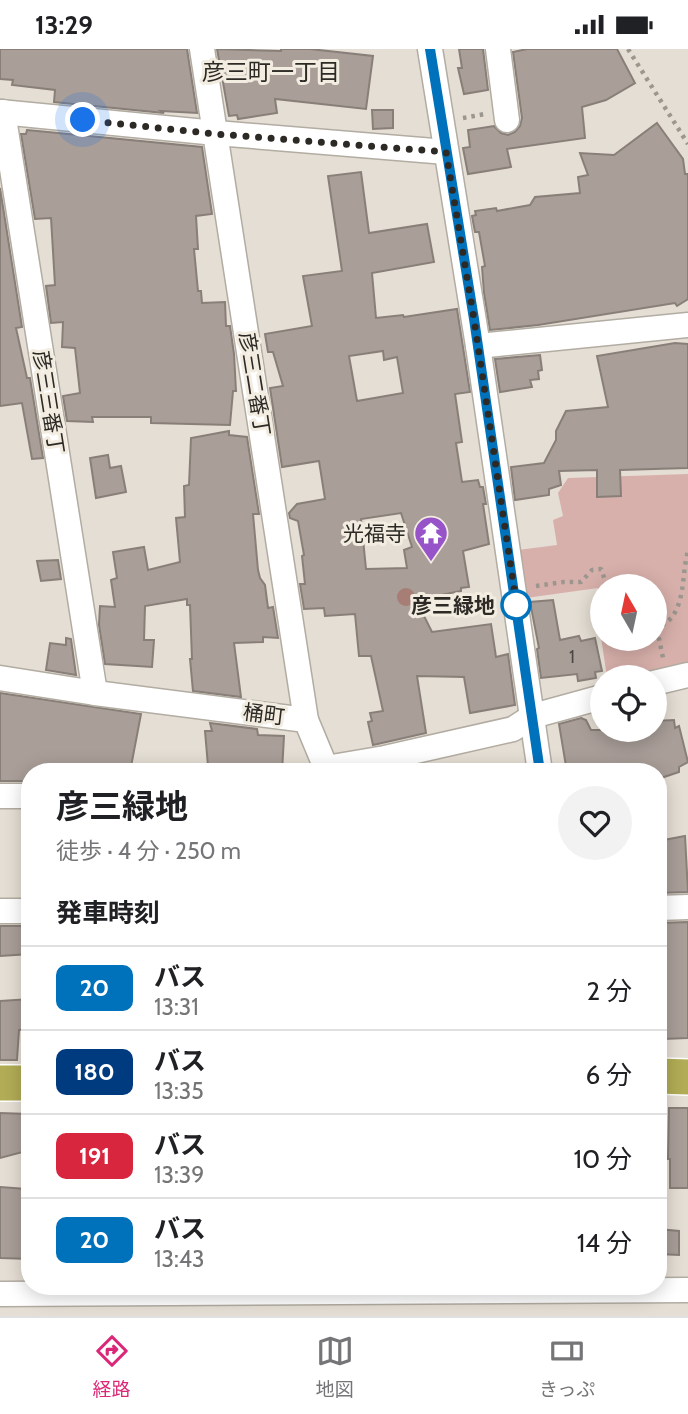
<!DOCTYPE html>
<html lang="ja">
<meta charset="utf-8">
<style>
:root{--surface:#fff;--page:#f2f2f2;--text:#202124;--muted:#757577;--line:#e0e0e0;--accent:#db2777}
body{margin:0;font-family:Cabin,"Noto Sans JP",sans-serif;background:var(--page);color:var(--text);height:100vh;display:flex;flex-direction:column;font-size:26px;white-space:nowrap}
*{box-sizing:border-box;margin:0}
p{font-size:23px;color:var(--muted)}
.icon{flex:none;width:38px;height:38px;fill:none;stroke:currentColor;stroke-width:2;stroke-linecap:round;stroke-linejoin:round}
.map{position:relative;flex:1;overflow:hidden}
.panel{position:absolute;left:21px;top:714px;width:646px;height:532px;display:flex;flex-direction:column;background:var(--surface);border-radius:28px;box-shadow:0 4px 18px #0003}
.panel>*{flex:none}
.badge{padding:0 14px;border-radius:10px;font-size:24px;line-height:46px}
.needle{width:46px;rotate:351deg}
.buttons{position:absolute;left:590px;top:525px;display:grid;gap:14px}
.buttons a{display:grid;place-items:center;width:77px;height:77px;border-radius:50%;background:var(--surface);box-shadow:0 4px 18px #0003;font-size:35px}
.you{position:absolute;width:35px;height:35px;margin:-18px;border:5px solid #fff;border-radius:50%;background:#1a73e8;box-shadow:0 0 0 10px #1a73e833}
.map>.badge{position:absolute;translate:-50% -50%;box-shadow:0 0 0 4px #fff}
h2{padding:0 35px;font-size:26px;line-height:63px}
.round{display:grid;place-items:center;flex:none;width:74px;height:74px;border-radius:37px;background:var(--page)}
.summary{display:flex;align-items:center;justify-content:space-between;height:119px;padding:0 35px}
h1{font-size:33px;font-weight:700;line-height:52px}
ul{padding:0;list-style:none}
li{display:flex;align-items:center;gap:21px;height:84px;padding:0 35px;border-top:2px solid var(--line)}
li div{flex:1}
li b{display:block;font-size:26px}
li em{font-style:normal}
li .badge{min-width:77px;font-weight:700;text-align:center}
.status{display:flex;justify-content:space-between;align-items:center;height:49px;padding:0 35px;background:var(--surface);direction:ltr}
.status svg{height:19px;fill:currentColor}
.tab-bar{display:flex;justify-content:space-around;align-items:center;height:98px;border-top:2px solid var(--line);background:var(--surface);font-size:19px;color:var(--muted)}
.tab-bar a{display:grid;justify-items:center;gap:4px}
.tab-bar .current{color:var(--accent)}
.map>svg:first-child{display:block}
</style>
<div class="status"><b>13:29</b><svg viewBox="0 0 49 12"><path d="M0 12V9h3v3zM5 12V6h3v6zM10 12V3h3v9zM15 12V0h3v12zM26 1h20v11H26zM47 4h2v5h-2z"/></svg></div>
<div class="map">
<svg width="688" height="1267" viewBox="0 0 688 1267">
<rect width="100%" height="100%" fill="#e5ded4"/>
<path fill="#d8b0ab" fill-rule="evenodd" d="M688,425V616L635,628H607L599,575L598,539L526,549L518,501L557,496L553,471L563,467L558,444L568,429ZM602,537H654V590H602Z"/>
<g fill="#a99e98" stroke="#897f79" stroke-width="2" fill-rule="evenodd">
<polygon points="0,0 187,0 197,64 161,62 164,64 54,53 55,41 12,36 13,31 0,30"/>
<polygon points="217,0 281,2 281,0 310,0 373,7 366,60 275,50 277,64 238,70 237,66 229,67"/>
<polygon points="459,0 483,0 488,41 464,45 458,19 462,19"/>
<polygon points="527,0 617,0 635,34 606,51 582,58 585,89 507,100 511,118 468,125 463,99 470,98 468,81 494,77 501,84 508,86 515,83 520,77 522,69 513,3"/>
<polygon points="372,61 393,61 393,79 373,80"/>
<polygon points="657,74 683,110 685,125 688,125 688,250 677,257 675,254 538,276 490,281 484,244 482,218 485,217 479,183 475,183 472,167 476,166 475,162 496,159 497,162 530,156 535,148 580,144 578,128 588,126 580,104 614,106"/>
<polygon points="27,81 202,98 212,165 196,167 198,200 194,200 198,242 201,242 202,254 225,253 226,277 230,277 234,305 236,342 233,342 230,376 151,374 151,368 92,368 93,373 67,372 63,347 80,344 75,299 62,298 63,273 51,274 46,237 55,236 51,169 35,170 21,85 26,85"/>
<path d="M361,123L369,184L427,175L434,213L372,224L376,269L403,266L404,268L457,260L470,343L455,345L462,393L456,394L462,433L478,431L480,438H483L486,455H483L489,495L463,502L469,538L461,539V542L416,551L432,583L491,575L496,608L508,605L515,656L470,664L464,628L417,627L426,684L373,696L368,673L372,672L370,664L383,662L371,607H359L355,565L325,567L324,559L304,560L300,535H305L302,507L304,506L298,472L290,469L289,464L297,455L325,450L319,412L282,418L270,339L283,337L273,303H268L265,285L312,277L303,227L342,222L328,127ZM383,302L384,311L397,308L403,344L357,352L349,307ZM401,464L412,498L404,501L407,519L366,520L361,470Z"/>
<polygon points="0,139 22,278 16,279 27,329 30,329 43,409 32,410 22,354 0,357"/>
<polygon points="675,294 688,295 688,419 620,421 621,447 597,448 597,421 559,422 561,436 549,440 549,446 515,451 511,418 544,414 556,391 556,382 566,362 608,358 597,307"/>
<polygon points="540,306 542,321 538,322 539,330 530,331 532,338 500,343 495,310"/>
<polygon points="229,382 229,386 247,388 259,465 253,465 258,521 260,529 265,536 268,559 273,558 278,589 263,588 263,593 234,594 241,648 193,642 190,610 192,610 190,556 187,556 187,550 145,557 144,591 154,591 152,618 105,615 99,576 100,557 115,558 111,531 117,529 113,503 144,498 148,521 180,513 176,469 185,468 184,437 189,436 191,389"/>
<polygon points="108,406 110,419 121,417 126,443 96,449 90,409"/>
<polygon points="58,511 61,530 41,532 37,512"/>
<polygon points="553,551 560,591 579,587 581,592 595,589 602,622 595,623 596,629 578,632 577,625 541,629 537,600 539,599 530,553"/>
<polygon points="66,589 71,590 76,626 46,621 50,594 66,596"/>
<polygon points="0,644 141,665 130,723 30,723 30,732 0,732"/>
<polygon points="581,669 586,671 591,681 654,681 654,672 674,671 675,679 679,677 688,713 679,718 679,723 658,730 658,723 567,723 559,675"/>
<polygon points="210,674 257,680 258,686 284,687 282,723 259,723 259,720 233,721 234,715 208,717 205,682 212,682"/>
<polygon points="685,787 688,843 658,844 658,792"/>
<polygon points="688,873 688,989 663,990 661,916 658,916 658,874"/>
<polygon points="0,877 30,877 30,905 0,907"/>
<polygon points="30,950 30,980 19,981 17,1011 0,1011 0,952"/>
<polygon points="669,1059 688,1059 688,1139 670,1139 670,1110 668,1110"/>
<polygon points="0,1064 28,1065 30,1101 0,1109"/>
<polygon points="0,1138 26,1140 25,1154 30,1154 30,1210 0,1209"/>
<polygon points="658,1180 679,1182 679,1206 658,1205"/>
</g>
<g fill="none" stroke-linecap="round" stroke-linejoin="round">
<g stroke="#b2aca2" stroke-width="27">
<g id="minor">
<polyline points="202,0 306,671 326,719 385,709 513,680 533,667 602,648"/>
<polyline points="430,0 478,297 540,723"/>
<polyline points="498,0 507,71"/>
<polyline points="0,63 216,84 446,103"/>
<polyline points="3,63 95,644"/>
<polyline points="478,297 688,276"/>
<polyline points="0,629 95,644 306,671"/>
<polyline points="654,634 688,626"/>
<polyline points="0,747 30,747"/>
<polyline points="658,859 688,858"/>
<polyline points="0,862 30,862"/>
<polyline points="0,1245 688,1241"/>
</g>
</g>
<g stroke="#fff" stroke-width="38">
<g id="highway">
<polyline points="658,1027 688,1028"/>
<polyline points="0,1034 30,1034"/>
</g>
</g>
<g stroke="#9b968e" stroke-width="4.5" stroke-dasharray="3.5 5" stroke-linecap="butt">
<polyline points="628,0 688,95"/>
<polyline points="463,69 485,65"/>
<polyline points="536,537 564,533 581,533 592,521 601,520 607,537"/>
<path d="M654,580C688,569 680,530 688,502"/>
<polyline points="657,580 663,609"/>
</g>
<use href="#minor" stroke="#fff" stroke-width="24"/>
<use href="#highway" stroke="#b1ac55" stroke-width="35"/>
</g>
<circle fill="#a67e76" cx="406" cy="548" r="9"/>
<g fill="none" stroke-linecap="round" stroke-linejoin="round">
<g stroke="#fff" stroke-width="16">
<polyline id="line" points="430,0 474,270 540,723"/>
</g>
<use href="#line" stroke="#0072bc" stroke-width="10"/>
<polyline stroke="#2d2a26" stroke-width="7" stroke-dasharray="0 12.6" points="83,71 216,85 446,103 474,270 518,566 516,556"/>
</g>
<defs>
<g id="temple-pin" transform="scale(1.75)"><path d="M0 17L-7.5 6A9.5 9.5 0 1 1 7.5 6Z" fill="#9754c9" stroke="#f2ece1"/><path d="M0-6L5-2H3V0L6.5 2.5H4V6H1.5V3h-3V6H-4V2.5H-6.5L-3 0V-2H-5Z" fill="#fff"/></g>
</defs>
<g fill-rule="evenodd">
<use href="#temple-pin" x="431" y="484"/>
</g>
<circle fill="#fff" stroke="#0072bc" stroke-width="3.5" cx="516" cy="556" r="14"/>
<g text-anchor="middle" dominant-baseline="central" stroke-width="6" stroke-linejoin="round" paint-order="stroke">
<g font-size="18" fill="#4c4742">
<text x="572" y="608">1</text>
</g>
<g font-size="21" fill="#2d2a26" stroke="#f2ece1">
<text transform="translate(255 335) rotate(81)">彦三二番丁</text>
<text transform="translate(49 353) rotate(81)">彦三三番丁</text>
<text transform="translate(264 665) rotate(7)">桶町</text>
</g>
<g font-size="21" fill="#2d2a26" stroke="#f2ece1" text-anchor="end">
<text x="406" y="484">光福寺</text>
</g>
<g font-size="21" font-weight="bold" fill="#2d2a26" stroke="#f2ece1" text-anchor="end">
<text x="495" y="556">彦三緑地</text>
</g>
<g font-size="23" fill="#2d2a26" stroke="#f2ece1">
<text x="271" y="23">彦三町一丁目</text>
</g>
</g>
</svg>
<div class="buttons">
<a><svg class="needle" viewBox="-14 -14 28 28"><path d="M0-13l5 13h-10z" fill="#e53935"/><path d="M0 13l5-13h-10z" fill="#757577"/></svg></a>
<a><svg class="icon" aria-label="locate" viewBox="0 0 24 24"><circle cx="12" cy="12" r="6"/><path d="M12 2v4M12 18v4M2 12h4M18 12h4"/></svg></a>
</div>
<div class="you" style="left:83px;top:71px"></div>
<section class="panel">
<div class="summary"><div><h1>彦三緑地</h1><p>徒歩 · 4 分 · 250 m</p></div><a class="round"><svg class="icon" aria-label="heart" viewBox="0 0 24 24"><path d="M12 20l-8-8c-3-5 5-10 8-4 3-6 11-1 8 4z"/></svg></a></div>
<h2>発車時刻</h2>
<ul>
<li><span class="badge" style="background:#0072bc;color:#fff">20</span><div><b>バス</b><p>13:31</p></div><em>2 分</em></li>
<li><span class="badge" style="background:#003b80;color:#fff">180</span><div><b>バス</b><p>13:35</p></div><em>6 分</em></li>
<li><span class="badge" style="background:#d7263d;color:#fff">191</span><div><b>バス</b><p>13:39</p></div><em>10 分</em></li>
<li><span class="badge" style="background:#0072bc;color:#fff">20</span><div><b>バス</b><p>13:43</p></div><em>14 分</em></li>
</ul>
</section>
</div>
<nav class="tab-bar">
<a class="current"><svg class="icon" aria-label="directions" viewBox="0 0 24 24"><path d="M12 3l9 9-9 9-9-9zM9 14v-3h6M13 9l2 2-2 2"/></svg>経路</a>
<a><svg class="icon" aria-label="map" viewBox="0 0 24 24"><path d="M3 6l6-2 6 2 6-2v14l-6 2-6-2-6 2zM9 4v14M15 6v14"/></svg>地図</a>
<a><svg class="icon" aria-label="tickets" viewBox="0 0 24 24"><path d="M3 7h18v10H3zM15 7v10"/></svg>きっぷ</a>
</nav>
